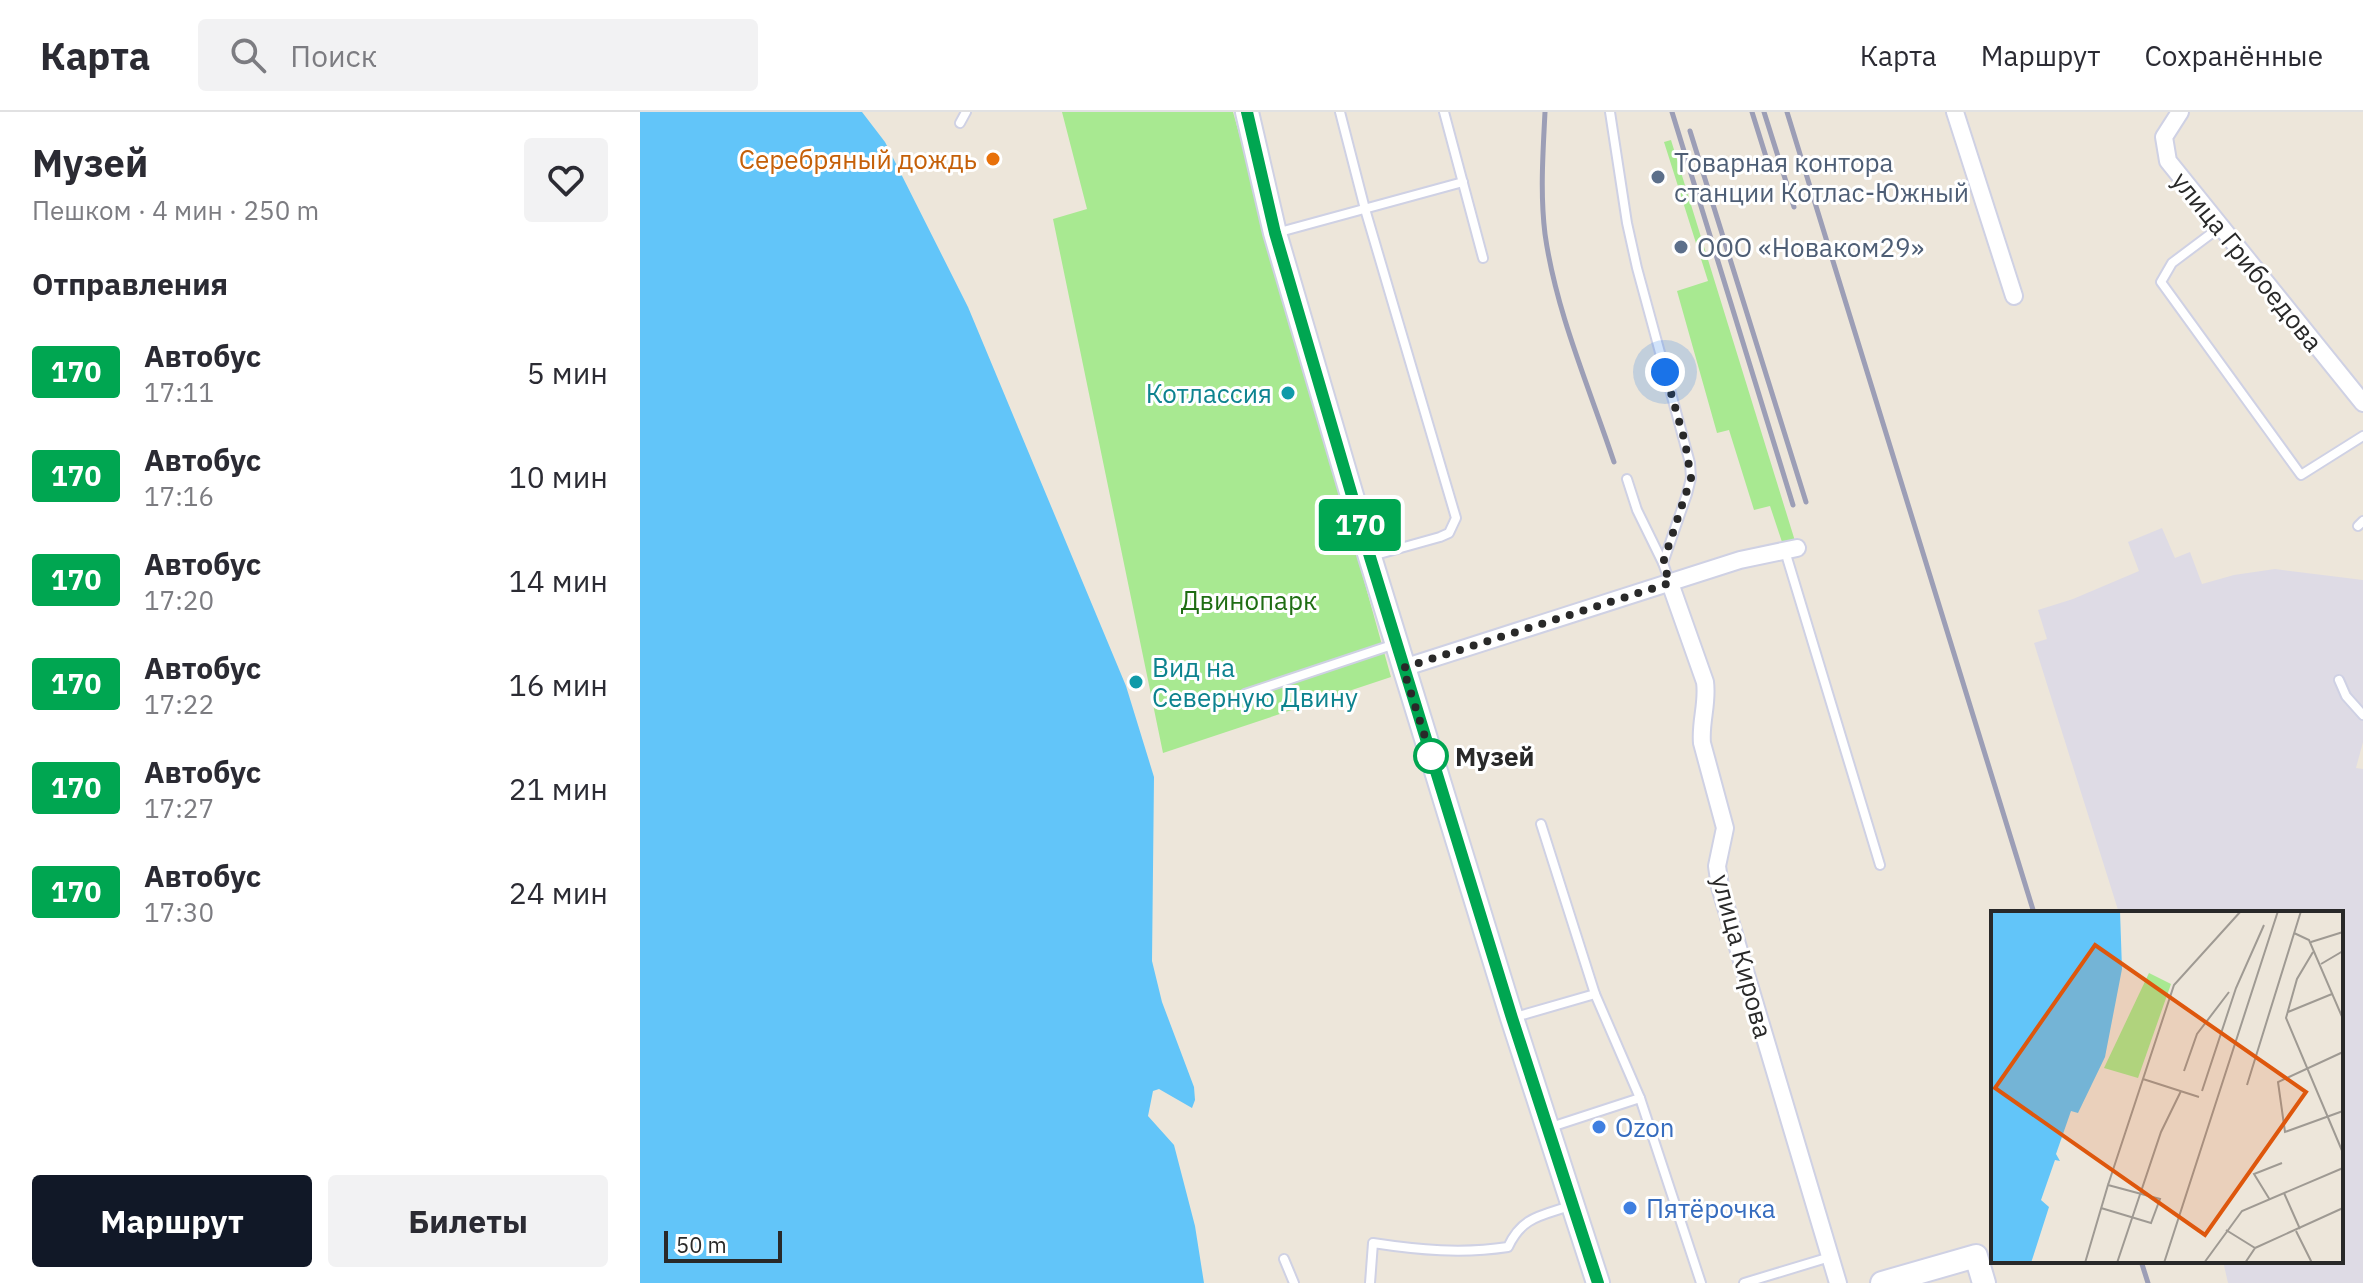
<!DOCTYPE html>
<html lang="ru">
<meta charset="utf-8">
<style>
:root{--surface:#fff;--page:#f2f2f3;--text:#2b2b33;--muted:#7c7c81;--line:#e1e1e2;--accent:#111827}
body{margin:0;font-family:"IBM Plex Sans",sans-serif;background:var(--page);color:var(--text);height:100vh;display:flex;flex-direction:column;font-size:30px;white-space:nowrap}
*{box-sizing:border-box;margin:0}
p{font-size:26px;color:var(--muted)}
.icon{flex:none;width:44px;height:44px;fill:none;stroke:currentColor;stroke-width:2;stroke-linecap:round;stroke-linejoin:round}
.map{position:relative;flex:1;overflow:hidden}
.sheet{display:flex;flex-direction:column;background:var(--surface);width:640px}
.sheet>*{flex:none}
.badge{padding:0 16px;border-radius:6px;font-size:28px;line-height:52px}
.scale{position:absolute;left:24px;bottom:20px;width:118px;box-sizing:border-box;padding-left:8px;border:4px solid #292929;border-top:0;font-size:22px;line-height:28px;white-space:nowrap;color:#292929;-webkit-text-stroke:6px #fff;paint-order:stroke}
.you{position:absolute;width:40px;height:40px;margin:-20px;border:6px solid #fff;border-radius:50%;background:#1a73e8;box-shadow:0 0 0 12px #1a73e833}
.map>.badge{position:absolute;translate:-50% -50%;box-shadow:0 0 0 4px #fff}
h2{padding:0 32px;font-size:30px;line-height:72px}
.round{display:grid;place-items:center;flex:none;width:84px;height:84px;border-radius:8px;background:var(--page)}
.overview{display:flex;align-items:center;justify-content:space-between;height:136px;padding:0 32px}
h1{font-size:38px;font-weight:700;line-height:60px}
.button{display:flex;gap:16px;margin-top:auto;padding:16px 32px}
.button a{flex:1;height:92px;border-radius:8px;background:var(--accent);color:#fff;font-size:32px;font-weight:700;line-height:92px;text-align:center}
.button a+a{background:var(--page);color:var(--text)}
ul{padding:0;list-style:none}
li{display:flex;align-items:center;gap:24px;height:104px;padding:0 32px}
li div{flex:1}
li b{display:block;font-size:30px}
li em{font-style:normal}
li .badge{min-width:88px;font-weight:700;text-align:center}
header{display:flex;align-items:center;gap:48px;box-sizing:border-box;height:112px;padding:0 40px;background:var(--surface);border-bottom:2px solid var(--line)}
header strong{font-size:38px}
nav{display:flex;gap:44px;margin-inline-start:auto;font-size:28px}
.search{width:560px;height:72px;background:var(--page);display:flex;align-items:center;gap:20px;box-sizing:border-box;padding:0 28px;border-radius:8px;color:var(--muted);font-size:30px}
main{display:flex;flex:1;min-height:0}
.map>svg:first-child{display:block}
</style>
<header>
<strong>Карта</strong>
<div class="search"><svg class="icon" aria-label="search" viewBox="0 0 24 24"><circle cx="10" cy="10" r="6"/><path d="M15 15l6 6"/></svg>Поиск</div>
<nav><a>Карта</a><a>Маршрут</a><a>Сохранённые</a></nav>
</header>
<main>
<section class="sheet">
<div class="overview"><div><h1>Музей</h1><p>Пешком · 4 мин · 250 m</p></div><a class="round"><svg class="icon" aria-label="heart" viewBox="0 0 24 24"><path d="M12 20l-8-8c-3-5 5-10 8-4 3-6 11-1 8 4z"/></svg></a></div>
<h2>Отправления</h2>
<ul>
<li><span class="badge" style="background:#00a651;color:#fff">170</span><div><b>Автобус</b><p>17:11</p></div><em>5 мин</em></li>
<li><span class="badge" style="background:#00a651;color:#fff">170</span><div><b>Автобус</b><p>17:16</p></div><em>10 мин</em></li>
<li><span class="badge" style="background:#00a651;color:#fff">170</span><div><b>Автобус</b><p>17:20</p></div><em>14 мин</em></li>
<li><span class="badge" style="background:#00a651;color:#fff">170</span><div><b>Автобус</b><p>17:22</p></div><em>16 мин</em></li>
<li><span class="badge" style="background:#00a651;color:#fff">170</span><div><b>Автобус</b><p>17:27</p></div><em>21 мин</em></li>
<li><span class="badge" style="background:#00a651;color:#fff">170</span><div><b>Автобус</b><p>17:30</p></div><em>24 мин</em></li>
</ul>
<div class="button"><a>Маршрут</a><a>Билеты</a></div>
</section>
<div class="map">
<svg width="1723" height="1171" viewBox="0 0 1723 1171">
<rect width="100%" height="100%" fill="#ede6da"/>
<polygon fill="#dedbe5" points="1522,416 1535,446 1550,440 1562,472 1594,463 1635,457 1723,468 1723,630 1716,656 1723,657 1723,1171 1588,1171 1583,1149 1701,1149 1701,801 1479,801 1394,531 1407,527 1398,498 1433,487 1499,459 1488,430"/>
<g fill="#a8e991">
<polygon points="422,0 593,0 751,565 523,641 413,107 447,97"/>
<polygon points="1031,28 1155,429 1143,433 1130,394 1114,398 1089,318 1077,321 1037,179 1068,169 1024,30"/>
</g>
<polygon fill="#62c5f9" points="0,0 222,0 245,30 328,195 486,574 514,665 512,849 522,890 554,975 555,988 552,996 519,977 513,979 508,1004 534,1033 555,1114 564,1171 0,1171"/>
<g fill="none" stroke-linecap="round" stroke-linejoin="round">
<g stroke="#cfd1e4" stroke-width="12">
<g id="lane">
<polyline points="700,0 725,97 816,406 809,421 800,425 732,444"/>
<polyline points="804,0 843,146"/>
<polyline points="970,0 987,111 997,156 1050,351 1051,366 1047,382 1023,451 1030,471"/>
<polyline points="320,11 326,0"/>
<polyline points="1580,115 1532,151 1521,170 1661,363 1723,324"/>
<polyline points="636,121 823,70"/>
<polyline points="987,367 997,398 1023,451"/>
<polyline points="1718,414 1723,409"/>
<polyline points="1145,439 1240,753"/>
<polyline points="1699,568 1706,584 1723,603"/>
<polyline points="605,582 755,532"/>
<polyline points="901,712 955,882 1000,986 1061,1171"/>
<polyline points="872,906 955,882"/>
<polyline points="908,1016 1000,986"/>
<polyline points="644,1147 654,1171"/>
<path d="M730,1171L733,1131C779,1138 822,1142 868,1135C882,1105 900,1104 930,1094"/>
<polyline points="1104,1171 1190,1145"/>
</g>
</g>
<g stroke="#cfd1e4" stroke-width="20">
<g id="street">
<polyline points="1315,0 1374,184"/>
<polyline points="1540,0 1524,25 1528,49 1723,291"/>
<path d="M1030,471L1065,570C1068,591 1060,610 1062,631L1085,716L1077,754L1080,775L1198,1171"/>
<polyline points="763,556 1100,448 1157,436"/>
</g>
</g>
<g stroke="#cfd1e4" stroke-width="26">
<g id="secondary">
<polyline points="607,0 635,121 730,445 872,906 958,1171"/>
<polyline points="1242,1171 1336,1144 1344,1171"/>
</g>
</g>
<use href="#lane" stroke="#fff" stroke-width="8"/>
<use href="#street" stroke="#fff" stroke-width="16"/>
<use href="#secondary" stroke="#fff" stroke-width="22"/>
<g stroke="#9c9eb6" stroke-width="5">
<path d="M905,0C903,41 900,81 905,122C916,200 949,275 974,350"/>
<polyline points="1032,0 1153,393"/>
<polyline points="1112,0 1127,48"/>
<polyline points="1124,0 1154,95"/>
<polyline points="1147,0 1394,801"/>
<polyline points="1050,19 1166,390"/>
<polyline points="1501,1149 1508,1171"/>
</g>
</g>
<g fill="none" stroke-linecap="round" stroke-linejoin="round">
<g stroke="#fff" stroke-width="18">
<polyline id="line" points="607,0 635,121 730,445 872,906 958,1171"/>
</g>
<use href="#line" stroke="#00a651" stroke-width="12"/>
<polyline stroke="#292929" stroke-width="8" stroke-dasharray="0 14.4" points="791,644 792,647 763,556 1030,471 1023,451 1051,366 1045,330 1025,260"/>
</g>
<circle fill="#e8710a" stroke="#fff" stroke-width="3" cx="353" cy="47" r="8"/>
<g fill="#5c6f8a" stroke="#fff" stroke-width="3">
<circle cx="1018" cy="65" r="8"/>
<circle cx="1041" cy="135" r="8"/>
</g>
<g fill="#0f9aa8" stroke="#fff" stroke-width="3">
<circle cx="648" cy="281" r="8"/>
<circle cx="496" cy="570" r="8"/>
</g>
<circle fill="#fff" stroke="#00a651" stroke-width="4" cx="791" cy="644" r="16"/>
<g fill="#3f7fe0" stroke="#fff" stroke-width="3">
<circle cx="959" cy="1015" r="8"/>
<circle cx="990" cy="1096" r="8"/>
</g>
<g text-anchor="middle" dominant-baseline="central" stroke-width="6" stroke-linejoin="round" paint-order="stroke">
<g font-size="26" fill="#c56008" stroke="#fff" text-anchor="end">
<text x="337" y="47">Серебряный дождь</text>
</g>
<g font-size="26" fill="#4e5e75" stroke="#fff" text-anchor="start">
<text x="1034" y="50">Товарная контора<tspan x="1034" dy="30">станции Котлас-Южный</tspan></text>
<text x="1057" y="135">ООО «Новаком29»</text>
</g>
<g font-size="26" fill="#292929" stroke="#fff">
<text transform="translate(1608 149) rotate(51)">улица Грибоедова</text>
<text transform="translate(1103 844) rotate(75)">улица Кирова</text>
</g>
<g font-size="26" fill="#0d838f" stroke="#fff" text-anchor="end">
<text x="632" y="281">Котлассия</text>
<text x="512" y="555" text-anchor="start">Вид на<tspan x="512" dy="30">Северную Двину</tspan></text>
</g>
<g font-size="26" fill="#1f6d13" stroke="#fff">
<text x="609" y="488">Двинопарк</text>
</g>
<g font-size="26" font-weight="bold" fill="#292929" stroke="#fff" text-anchor="start">
<text x="815" y="644">Музей</text>
</g>
<g font-size="26" fill="#366cbe" stroke="#fff" text-anchor="start">
<text x="975" y="1015">Ozon</text>
<text x="1006" y="1096">Пятёрочка</text>
</g>
</g>
<g transform="translate(1351 799)">
<rect width="352" height="352" fill="#ede6da"/>
<path d="M158,62L180,73L147,167L113,157Z" fill="#a8e991"/>
<path d="M0,0H129L131,58L114,146L87,202L80,200L65,243L69,250L64,249L50,289L58,296L40,352H0Z" fill="#62c5f9"/>
<path fill="none" stroke="#9f9a93" stroke-width="2" d="M303,22L318,29L352,108M320,31L352,21M322,41L306,68L295,107L352,242M330,53L352,40M297,101L341,83M352,141L287,171L294,221L352,200M193,160L206,123L238,81M152,168L208,186M256,174L310,0M211,180L245,77L273,14M117,274L183,74L250,0M293,282L309,318M279,289L263,263L291,252M235,319L264,337L254,352M305,320L321,352M264,337L352,297M94,352L117,274L169,288L160,312L110,297M126,352L170,221L190,180M173,352L287,0M213,352L251,300L352,257"/>
<path fill="#de570d" fill-opacity="0.15" stroke="#de570d" stroke-width="4" d="M104,34L315,181L214,324L4,177Z"/>
<rect width="352" height="352" fill="none" stroke="#292929" stroke-width="4"/>
</g>
</svg>
<div class="scale">50 m</div>
<div class="you" style="left:1025px;top:260px"></div>
<b class="badge" style="left:720px;top:413px;background:#00a651;color:#fff">170</b>
</div>
</main>
